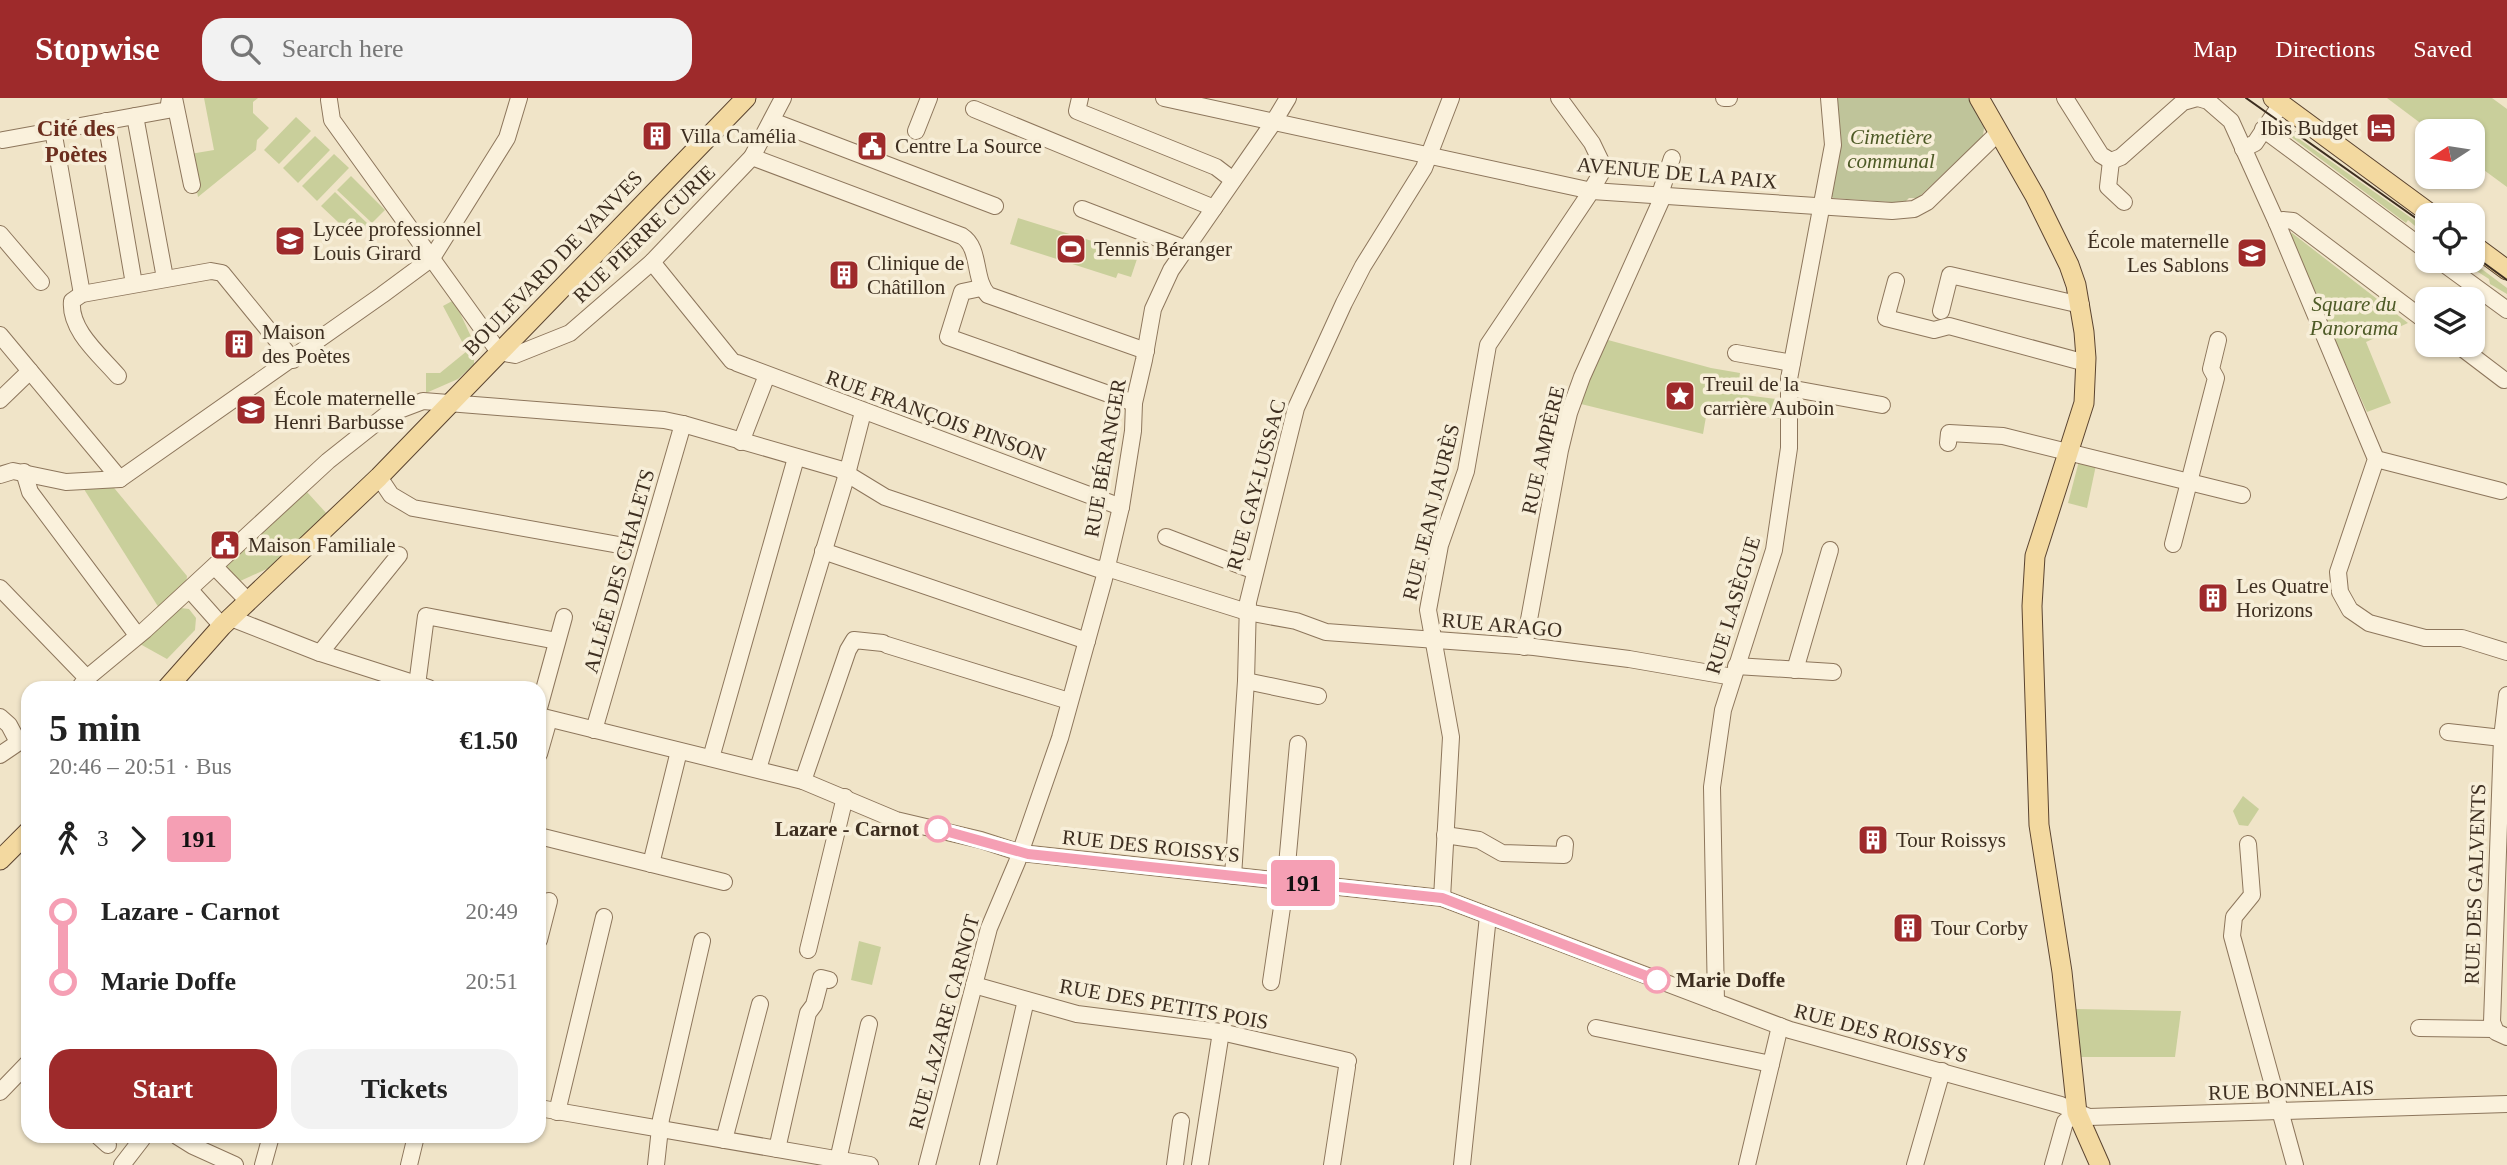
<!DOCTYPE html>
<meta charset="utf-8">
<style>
:root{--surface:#fff;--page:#f2f2f2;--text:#222;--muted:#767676;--accent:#9e2a2b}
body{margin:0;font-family:"Times New Roman",serif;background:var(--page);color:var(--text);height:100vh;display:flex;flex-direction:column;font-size:26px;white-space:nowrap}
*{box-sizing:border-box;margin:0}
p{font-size:23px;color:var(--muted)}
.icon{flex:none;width:38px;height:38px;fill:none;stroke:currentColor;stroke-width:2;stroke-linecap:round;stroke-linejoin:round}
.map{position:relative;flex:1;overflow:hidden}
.panel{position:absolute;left:21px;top:583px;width:525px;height:462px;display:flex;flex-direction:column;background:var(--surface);border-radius:21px;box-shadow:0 2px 5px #0004}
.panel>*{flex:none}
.badge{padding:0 14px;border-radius:5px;font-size:24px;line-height:46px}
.needle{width:46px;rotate:258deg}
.fabs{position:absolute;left:2415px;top:21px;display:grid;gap:14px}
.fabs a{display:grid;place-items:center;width:70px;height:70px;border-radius:14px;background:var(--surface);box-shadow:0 2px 5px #0004;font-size:35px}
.map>.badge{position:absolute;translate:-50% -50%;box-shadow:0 0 0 4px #fff}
.legs{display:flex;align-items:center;gap:10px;height:77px;padding:0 28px;font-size:23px}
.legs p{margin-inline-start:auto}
.summary{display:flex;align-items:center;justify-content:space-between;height:119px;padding:0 28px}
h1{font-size:38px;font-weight:600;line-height:52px}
.action{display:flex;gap:14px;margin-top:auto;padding:14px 28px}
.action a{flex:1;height:80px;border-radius:21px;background:var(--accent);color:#fff;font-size:28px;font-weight:600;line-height:80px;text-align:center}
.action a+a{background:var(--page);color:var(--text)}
ul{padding:0 28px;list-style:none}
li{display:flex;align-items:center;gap:24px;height:70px;font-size:26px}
li i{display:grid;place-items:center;width:10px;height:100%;margin:0 9px;background:currentColor}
li i::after{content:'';width:18px;height:18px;margin:-9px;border:5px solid;border-radius:50%;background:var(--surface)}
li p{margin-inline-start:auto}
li:first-child i{background:linear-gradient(#0000 50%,currentColor 0)}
li:last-child i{background:linear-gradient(currentColor 50%,#0000 0)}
header{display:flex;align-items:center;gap:42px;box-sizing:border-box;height:98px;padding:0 35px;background:var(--accent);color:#fff}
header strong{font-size:33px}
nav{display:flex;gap:38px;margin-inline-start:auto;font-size:24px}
.search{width:490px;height:63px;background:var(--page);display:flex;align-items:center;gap:18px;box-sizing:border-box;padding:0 24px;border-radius:21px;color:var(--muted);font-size:26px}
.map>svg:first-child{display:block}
</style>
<header>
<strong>Stopwise</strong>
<div class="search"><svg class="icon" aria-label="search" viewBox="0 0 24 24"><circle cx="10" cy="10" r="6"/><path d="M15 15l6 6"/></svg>Search here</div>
<nav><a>Map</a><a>Directions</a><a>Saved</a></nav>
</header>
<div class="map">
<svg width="2507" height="1067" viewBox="0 0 2507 1067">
<rect width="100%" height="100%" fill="#f0e4c8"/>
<g fill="#c9cf9b">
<polygon points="204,0 258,0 253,4 253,15 269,30 257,42 256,52 198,99 190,56 214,52"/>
<polygon points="2387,0 2492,0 2507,11 2507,89 2473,64 2473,33 2431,33"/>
<polygon points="296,19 311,33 279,66 264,52"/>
<polygon points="2275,24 2427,131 2427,138 2408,122 2406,125 2274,26"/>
<polygon points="315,38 330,52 298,85 283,70"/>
<polygon points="334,56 349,70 317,103 302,88"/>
<polygon points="351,78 385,112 372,125 337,92"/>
<polygon points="335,94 369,127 356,141 321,108"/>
<polygon points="1018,120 1124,153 1124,157 1137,161 1131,179 1118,175 1116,180 1010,146"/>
<polygon points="2292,135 2408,225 2366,244 2391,305 2367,314 2288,137"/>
<polygon points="2461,163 2471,163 2507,190 2507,196 2490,186 2489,181"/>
<polygon points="454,202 474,245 474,266 458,281 426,295 426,275 440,275 467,253 443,208"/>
<polygon points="1608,242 1711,270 1740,275 1737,296 1783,302 1782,321 1707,313 1703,336 1581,306 1587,287"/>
<polygon points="2079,363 2096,367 2087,410 2068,405"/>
<polygon points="110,385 187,478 186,486 159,510 82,388"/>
<polygon points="307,394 328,417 280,465 238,484 225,470"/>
<polygon points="181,510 189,511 196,520 195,532 167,561 140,546"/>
<polygon points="2243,698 2259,711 2248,728 2239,727 2233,713"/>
<polygon points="859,843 881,849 872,887 851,882"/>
<polygon points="2076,911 2181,913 2175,959 2080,959"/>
</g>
<polygon fill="#bfc49a" points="1835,0 1968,0 1984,30 1983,38 1918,100 1909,100 1904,105 1833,100 1829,95"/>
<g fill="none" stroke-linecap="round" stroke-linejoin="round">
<g stroke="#8d765c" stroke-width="18">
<g id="minor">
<polyline points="174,0 192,87"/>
<polyline points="1080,0 1077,13 1216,69 1233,82"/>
<polyline points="1164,0 1592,93 1892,113 1914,111 1927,104 1998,35"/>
<polyline points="1724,0 1729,0"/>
<polyline points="2065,0 2101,57 2111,63 2121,59 2183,4 2197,0"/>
<polyline points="2198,0 2208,3 2231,23 2277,125 2376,361 2338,474 2340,494 2350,512 2369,525 2425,540 2462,540 2507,554"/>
<polyline points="329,2 332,22 499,254 515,257 570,235 652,164 752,59 783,0"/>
<polyline points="974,11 1214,110"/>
<polyline points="135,18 165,180"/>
<polyline points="106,23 134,186"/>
<polyline points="772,23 995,108"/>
<polyline points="2263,31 2427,153"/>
<polyline points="53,32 82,196"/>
<polyline points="916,33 929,0"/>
<polyline points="3,42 168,12 170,0"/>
<polyline points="2243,51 2255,45 2281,6"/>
<path d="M752,59L962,138C981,150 973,181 988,197L1146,253"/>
<polyline points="2111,63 2108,89 2124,104"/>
<polyline points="1660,96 1672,60"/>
<polyline points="1082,111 1186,151"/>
<polyline points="2277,125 2283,122 2293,123 2427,224"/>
<polyline points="0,136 41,184"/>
<polyline points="2440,163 2507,212"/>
<polyline points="652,164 732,263"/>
<polyline points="1896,183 1886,220 1934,232 1949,228 2086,265"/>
<polyline points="981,190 962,194 948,239 1134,305"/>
<polyline points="1941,213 1950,177 2081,207"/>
<polyline points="0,237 120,381"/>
<polyline points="2458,247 2504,282"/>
<polyline points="1736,255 1792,265"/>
<polyline points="737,265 1121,409"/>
<path d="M118,278C100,257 69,232 72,203L82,196L211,173L222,175L293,262"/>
<polyline points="1789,290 1882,307"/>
<polyline points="0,302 30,273"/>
<polyline points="741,344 767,277"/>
<polyline points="1948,345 1949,335 2003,338 2242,397"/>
<polyline points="2376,361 2501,393"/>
<polyline points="24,374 30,394 137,537"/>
<polyline points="0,377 13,373 66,384 120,381 382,197 432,160 507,40 519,0"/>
<polyline points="379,379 391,397 413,410 619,447"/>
<polyline points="1166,439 1255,473"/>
<polyline points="2173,446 2216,280 2211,271 2218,242"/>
<polyline points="823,453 1087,543"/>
<polyline points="215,469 248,503"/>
<polyline points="0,490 87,580"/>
<polyline points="190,492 222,528"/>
<polyline points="231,520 320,555 429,590"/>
<polyline points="887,547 1069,603"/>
<polyline points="1524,549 1560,352 1569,315 1582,279 1664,96"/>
<polyline points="320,555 399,457"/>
<polyline points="1736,568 1833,574"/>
<polyline points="1795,572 1830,452"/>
<polyline points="1246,583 1318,598"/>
<polyline points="417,587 426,518 557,543"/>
<polyline points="79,590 87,580 145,532 328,363 386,317 423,303 664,322 683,326 839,371 885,399 1098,471 1107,470 1247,514 1296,523 1326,534 1534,549 1629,561 1733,579"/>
<polyline points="2507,597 2502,640 2492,924 2496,934 2507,939"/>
<polyline points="539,610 564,519"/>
<polyline points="539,618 803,683 896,722 981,742 1021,755 1442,800 1790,932 2061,1007 2089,1019 2507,1006"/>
<polyline points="0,619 9,627 18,644"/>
<polyline points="594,632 683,326"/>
<polyline points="2448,634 2502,640"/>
<polyline points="539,656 549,621"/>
<polyline points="0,657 28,638"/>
<polyline points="711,660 796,360"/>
<polyline points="758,671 847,376 863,314"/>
<polyline points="803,683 848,552 854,542 883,545"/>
<polyline points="1445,737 1479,742 1502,755 1564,757 1565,746"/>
<polyline points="539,738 724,784"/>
<polyline points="2248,746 2252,797 2234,819 2232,838 2295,1067"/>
<polyline points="651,766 679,653"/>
<polyline points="1233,778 1246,583 1248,504 1296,310 1344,205 1363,168 1424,70 1451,0"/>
<polyline points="1442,800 1451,639 1428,512 1440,447 1466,373 1488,247 1588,98 1604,70 1592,45 1559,0"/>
<polyline points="539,842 549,803"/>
<polyline points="808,852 845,699"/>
<polyline points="1271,884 1285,789 1298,646"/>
<polyline points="974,887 1077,916 1221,934 1348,963"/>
<polyline points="1716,904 1712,689 1723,612 1774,452 1789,350 1789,281 1833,47 1829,0"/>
<polyline points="1596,930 1771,966"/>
<polyline points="2419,930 2494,931"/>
<polyline points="0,994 28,965"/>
<polyline points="539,1010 870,1067"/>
<polyline points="557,1014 604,819"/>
<polyline points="98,1038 108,1047"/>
<polyline points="177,1038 193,1048 235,1067"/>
<polyline points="724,1042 760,906"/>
<polyline points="777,1051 808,915 814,907 821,880 829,882"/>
<polyline points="838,1062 869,926"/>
<polyline points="122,1067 142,1041"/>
<polyline points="263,1067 271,1038"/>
<polyline points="409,1067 416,1038"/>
<polyline points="656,1067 661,1021 702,843"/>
<polyline points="927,1067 989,830 1017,764 1060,640 1104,481 1121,409 1133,333 1134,305 1144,262 1153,211 1171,172 1273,25 1288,0"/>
<polyline points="988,1067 1026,902"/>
<polyline points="1175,1067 1181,1023"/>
<polyline points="1200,1067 1221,934"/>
<polyline points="1332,1067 1347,969"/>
<polyline points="1462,1067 1488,818"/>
<polyline points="1747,1067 1780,928"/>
<polyline points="1915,1067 1942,973"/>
<polyline points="2053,1067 2065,1024 2077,1015"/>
</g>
</g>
<g stroke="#5b4430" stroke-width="21">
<g id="major">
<polyline points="1979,0 2035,98 2069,167 2076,187 2084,234 2086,260 2084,305 2035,458 2032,508 2039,727 2062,874 2077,1015 2100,1067"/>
<polyline points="2273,0 2432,117"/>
<polyline points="2473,147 2507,172"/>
<polyline points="167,590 222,528 379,379 746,0"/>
<polyline points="0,762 28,734"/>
</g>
</g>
<use href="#minor" stroke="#faf1dc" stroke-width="16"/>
<use href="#major" stroke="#f3d9a0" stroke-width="19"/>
<g stroke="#3d2e20" stroke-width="2">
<polyline points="2246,0 2427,128"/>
<polyline points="2473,157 2507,182"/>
</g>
</g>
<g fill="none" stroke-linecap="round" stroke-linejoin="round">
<g stroke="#fff" stroke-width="16">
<polyline id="line-1" points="938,731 1028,756 1442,800 1657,882"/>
</g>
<use href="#line-1" stroke="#f59fb4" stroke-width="10"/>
</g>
<defs>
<g id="hotel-square" transform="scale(1.575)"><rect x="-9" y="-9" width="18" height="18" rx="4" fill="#9e2a2b" stroke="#f7eed8"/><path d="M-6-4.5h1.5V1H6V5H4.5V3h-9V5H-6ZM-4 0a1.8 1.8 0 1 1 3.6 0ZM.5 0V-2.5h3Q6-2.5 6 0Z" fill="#fff"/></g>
<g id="building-square" transform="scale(1.575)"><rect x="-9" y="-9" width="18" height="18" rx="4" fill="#9e2a2b" stroke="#f7eed8"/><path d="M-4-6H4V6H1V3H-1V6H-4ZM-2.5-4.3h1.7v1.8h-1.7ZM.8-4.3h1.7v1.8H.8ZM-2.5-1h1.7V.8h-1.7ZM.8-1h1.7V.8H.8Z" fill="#fff"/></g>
<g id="civic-square" transform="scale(1.575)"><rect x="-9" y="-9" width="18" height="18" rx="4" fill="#9e2a2b" stroke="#f7eed8"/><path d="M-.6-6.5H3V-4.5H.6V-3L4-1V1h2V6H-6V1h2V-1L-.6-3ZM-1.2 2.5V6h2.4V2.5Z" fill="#fff"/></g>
<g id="school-square" transform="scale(1.575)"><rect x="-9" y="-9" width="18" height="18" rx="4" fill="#9e2a2b" stroke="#f7eed8"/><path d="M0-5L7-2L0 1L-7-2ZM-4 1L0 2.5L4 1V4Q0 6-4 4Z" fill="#fff"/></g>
<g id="stadium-square" transform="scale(1.575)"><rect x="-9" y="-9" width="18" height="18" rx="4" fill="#9e2a2b" stroke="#f7eed8"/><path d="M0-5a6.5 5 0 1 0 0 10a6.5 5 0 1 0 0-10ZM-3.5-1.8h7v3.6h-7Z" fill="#fff"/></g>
<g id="sight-square" transform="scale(1.575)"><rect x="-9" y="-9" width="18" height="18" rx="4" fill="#9e2a2b" stroke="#f7eed8"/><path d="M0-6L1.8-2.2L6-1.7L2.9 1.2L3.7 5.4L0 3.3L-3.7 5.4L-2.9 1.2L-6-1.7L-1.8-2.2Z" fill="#fff"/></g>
</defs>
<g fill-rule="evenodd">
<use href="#hotel-square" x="2381" y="30"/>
<use href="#building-square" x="657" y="38"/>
<use href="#civic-square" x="872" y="48"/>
<use href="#school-square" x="290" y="143"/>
<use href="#stadium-square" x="1071" y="151"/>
<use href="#school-square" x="2252" y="155"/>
<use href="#building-square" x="844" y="177"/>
<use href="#building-square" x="239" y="246"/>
<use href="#sight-square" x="1680" y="298"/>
<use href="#school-square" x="251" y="312"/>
<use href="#civic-square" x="225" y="447"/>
<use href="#building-square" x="2213" y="500"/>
<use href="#building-square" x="1873" y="742"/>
<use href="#building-square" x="1908" y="830"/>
</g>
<g fill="#fff" stroke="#f59fb4" stroke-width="3.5">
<circle cx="938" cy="731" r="12"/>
<circle cx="1657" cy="882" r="12"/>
</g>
<g text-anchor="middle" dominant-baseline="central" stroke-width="7" stroke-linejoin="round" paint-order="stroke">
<g font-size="21" fill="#3d2e20" stroke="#f7eed8" text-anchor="start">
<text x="2358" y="30" text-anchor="end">Ibis Budget</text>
<text x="680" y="38">Villa Camélia</text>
<text x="895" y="48">Centre La Source</text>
<text x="313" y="131">Lycée professionnel<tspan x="313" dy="24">Louis Girard</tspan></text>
<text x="2229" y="143" text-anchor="end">École maternelle<tspan x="2229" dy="24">Les Sablons</tspan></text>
<text x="1094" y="151">Tennis Béranger</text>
<text x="867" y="165">Clinique de<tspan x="867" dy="24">Châtillon</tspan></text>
<text x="262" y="234">Maison<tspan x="262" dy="24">des Poètes</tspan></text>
<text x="1703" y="286">Treuil de la<tspan x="1703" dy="24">carrière Auboin</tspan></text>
<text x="274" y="300">École maternelle<tspan x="274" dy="24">Henri Barbusse</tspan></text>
<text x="248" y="447">Maison Familiale</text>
<text x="2236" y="488">Les Quatre<tspan x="2236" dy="24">Horizons</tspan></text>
<text x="1896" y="742">Tour Roissys</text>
<text x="1931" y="830">Tour Corby</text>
</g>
<g font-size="21" font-style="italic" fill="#4d5a26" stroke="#f7eed8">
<text x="1891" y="39">Cimetière<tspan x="1891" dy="24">communal</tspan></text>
<text x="2354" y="206">Square du<tspan x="2354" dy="24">Panorama</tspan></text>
</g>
<g font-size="21" fill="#3d2e20" stroke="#f7eed8">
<text transform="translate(1677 75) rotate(5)">AVENUE DE LA PAIX</text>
<text transform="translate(644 136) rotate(-44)">RUE PIERRE CURIE</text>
<text transform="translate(553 165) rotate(-46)">BOULEVARD DE VANVES</text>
<text transform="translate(936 318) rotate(20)">RUE FRANÇOIS PINSON</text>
<text transform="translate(1543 352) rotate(-77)">RUE AMPÈRE</text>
<text transform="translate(1105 360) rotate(-80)">RUE BÉRANGER</text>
<text transform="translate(1256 387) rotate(-75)">RUE GAY-LUSSAC</text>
<text transform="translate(1431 414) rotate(-76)">RUE JEAN JAURÈS</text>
<text transform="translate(619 473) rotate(-74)">ALLÉE DES CHALETS</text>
<text transform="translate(1733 507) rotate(-73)">RUE LASÈGUE</text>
<text transform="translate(1502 527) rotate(5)">RUE ARAGO</text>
<text transform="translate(1151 748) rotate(6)">RUE DES ROISSYS</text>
<text transform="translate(2475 786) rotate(-88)">RUE DES GALVENTS</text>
<text transform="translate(1164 906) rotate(10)">RUE DES PETITS POIS</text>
<text transform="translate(944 924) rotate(-75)">RUE LAZARE CARNOT</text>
<text transform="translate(1881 935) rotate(15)">RUE DES ROISSYS</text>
<text transform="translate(2291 992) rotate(-2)">RUE BONNELAIS</text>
</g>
<g font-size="21" font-weight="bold" fill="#3d2e20" stroke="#f7eed8" text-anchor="end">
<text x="919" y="731">Lazare - Carnot</text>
<text x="1676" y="882" text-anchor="start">Marie Doffe</text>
</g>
<g font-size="23" font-weight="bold" fill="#6b2e1e" stroke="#f7eed8">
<text x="76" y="30">Cité des<tspan x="76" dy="26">Poètes</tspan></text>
</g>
</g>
</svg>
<div class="fabs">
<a><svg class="needle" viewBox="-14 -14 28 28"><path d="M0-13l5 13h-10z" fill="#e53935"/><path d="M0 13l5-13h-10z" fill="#767676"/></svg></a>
<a><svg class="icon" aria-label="locate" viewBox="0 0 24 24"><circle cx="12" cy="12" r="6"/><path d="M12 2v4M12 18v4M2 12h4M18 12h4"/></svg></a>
<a><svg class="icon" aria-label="layers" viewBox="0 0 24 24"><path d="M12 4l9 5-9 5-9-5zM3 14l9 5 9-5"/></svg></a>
</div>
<b class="badge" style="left:1303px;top:785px;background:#f59fb4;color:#111">191</b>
<section class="panel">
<div class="summary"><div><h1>5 min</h1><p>20:46 – 20:51 · Bus</p></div><b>€1.50</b></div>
<div class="legs"><svg class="icon" aria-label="walk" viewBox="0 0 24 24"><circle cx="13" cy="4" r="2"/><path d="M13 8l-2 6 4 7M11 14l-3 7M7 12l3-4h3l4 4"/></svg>3<svg class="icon" aria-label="forward" viewBox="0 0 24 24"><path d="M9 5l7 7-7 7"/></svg><b class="badge" style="background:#f59fb4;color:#111">191</b></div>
<ul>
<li><i style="color:#f59fb4"></i><b>Lazare - Carnot</b><p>20:49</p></li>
<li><i style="color:#f59fb4"></i><b>Marie Doffe</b><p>20:51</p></li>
</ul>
<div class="action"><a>Start</a><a>Tickets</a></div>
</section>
</div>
